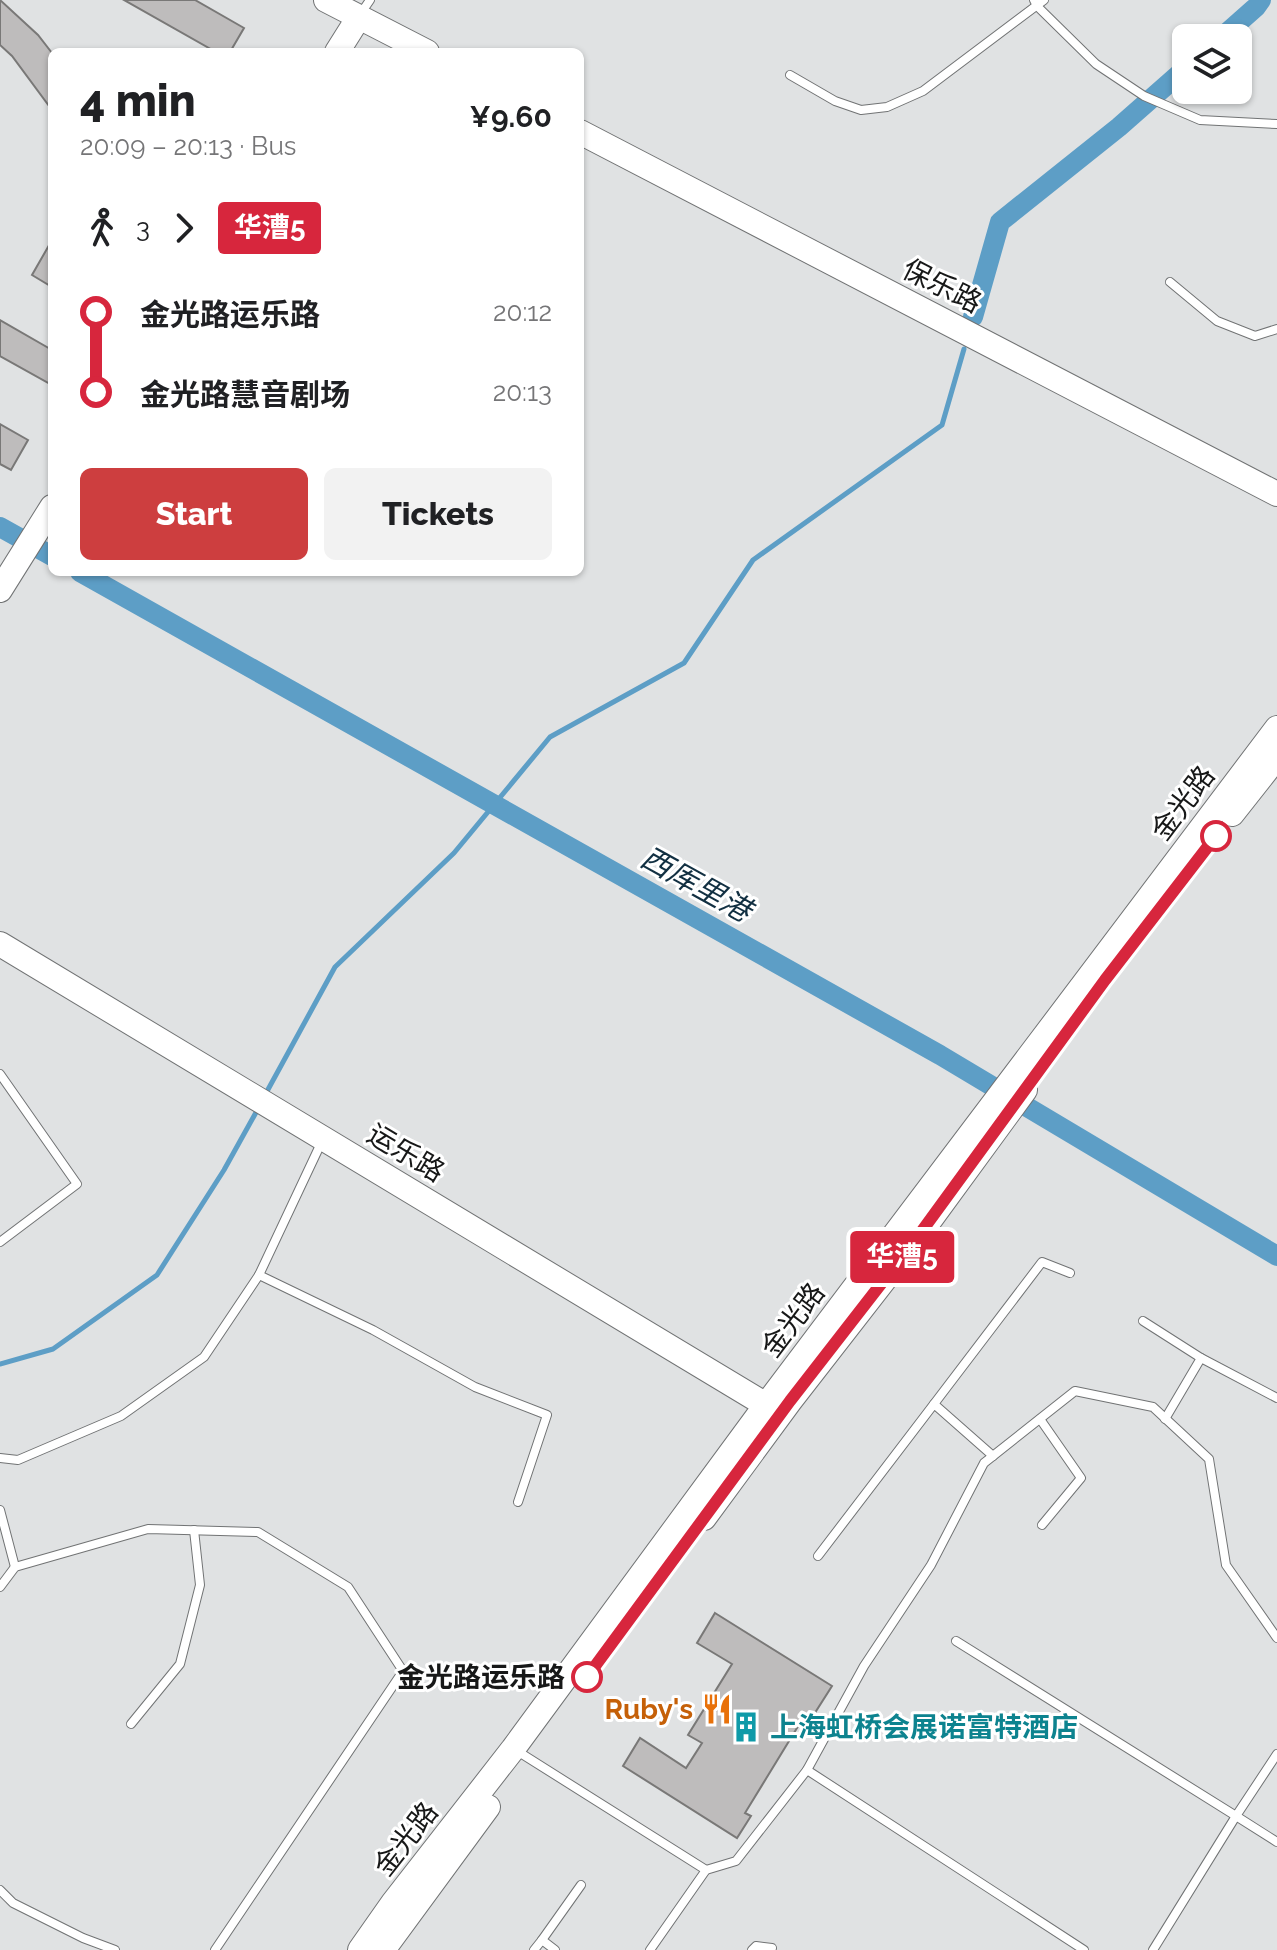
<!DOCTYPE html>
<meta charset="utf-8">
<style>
:root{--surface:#fff;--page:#f2f2f2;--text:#202124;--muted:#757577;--accent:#cd3e3f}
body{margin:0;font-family:Raleway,"Noto Sans SC",sans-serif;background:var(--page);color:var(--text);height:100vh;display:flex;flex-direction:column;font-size:30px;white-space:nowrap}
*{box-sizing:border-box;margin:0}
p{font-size:26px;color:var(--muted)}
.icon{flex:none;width:44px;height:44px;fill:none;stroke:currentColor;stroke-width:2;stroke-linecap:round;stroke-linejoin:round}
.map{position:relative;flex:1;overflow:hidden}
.drawer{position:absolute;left:48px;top:48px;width:536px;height:528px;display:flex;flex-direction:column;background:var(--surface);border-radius:12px;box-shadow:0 2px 6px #0004}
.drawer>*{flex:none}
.badge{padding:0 16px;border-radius:6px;font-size:28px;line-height:52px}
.buttons{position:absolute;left:1172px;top:24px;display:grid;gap:16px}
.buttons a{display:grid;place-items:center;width:80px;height:80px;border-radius:12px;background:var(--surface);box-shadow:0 2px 6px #0004;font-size:40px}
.map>.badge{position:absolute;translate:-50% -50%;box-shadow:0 0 0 4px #fff}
.legs{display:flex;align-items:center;gap:12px;height:88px;padding:0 32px;font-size:26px}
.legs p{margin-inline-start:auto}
.overview{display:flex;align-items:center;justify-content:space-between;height:136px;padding:0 32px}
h1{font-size:44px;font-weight:800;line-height:60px}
.cta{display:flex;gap:16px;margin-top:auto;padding:16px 32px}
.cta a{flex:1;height:92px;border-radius:12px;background:var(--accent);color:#fff;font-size:32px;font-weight:800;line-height:92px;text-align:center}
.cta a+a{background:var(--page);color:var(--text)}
ul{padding:0 32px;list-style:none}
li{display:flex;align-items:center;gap:28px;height:80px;font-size:30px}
li i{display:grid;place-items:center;width:12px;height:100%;margin:0 10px;background:currentColor}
li i::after{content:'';width:20px;height:20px;margin:-10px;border:6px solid;border-radius:50%;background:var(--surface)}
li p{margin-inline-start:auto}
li:first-child i{background:linear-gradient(#0000 50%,currentColor 0)}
li:last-child i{background:linear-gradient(currentColor 50%,#0000 0)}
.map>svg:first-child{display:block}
</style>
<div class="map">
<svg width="1277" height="1950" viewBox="0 0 1277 1950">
<rect width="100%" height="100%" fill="#e0e2e3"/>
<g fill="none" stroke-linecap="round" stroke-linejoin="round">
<g stroke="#5d9ec6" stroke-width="5">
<polyline points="265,1095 335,967 454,853 550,737 684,663 753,560 942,425 964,349"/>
<polyline points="0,1364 53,1349 157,1275 224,1170 259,1107"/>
</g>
<g stroke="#5d9ec6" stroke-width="20">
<polyline points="1221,38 1256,7 1261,0"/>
<polyline points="973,317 1000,222 1119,127 1186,68"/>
<polyline points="0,527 52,556"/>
<polyline points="80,572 940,1055 1277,1256"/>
</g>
</g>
<g fill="#bebcbc" stroke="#797877" stroke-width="2">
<polygon points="0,0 38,35 52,53 52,110 12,56 0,45"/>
<polygon points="124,0 195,0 244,28 230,52 216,52"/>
<polygon points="52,240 52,287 32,275"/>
<polygon points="0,320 52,350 52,385 0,356"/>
<polygon points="0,424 28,440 11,470 0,464"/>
<polygon points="715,1613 832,1686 811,1719 805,1715 745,1813 751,1816 737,1838 623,1766 640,1738 686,1768 702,1743 688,1735 732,1664 697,1643"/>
</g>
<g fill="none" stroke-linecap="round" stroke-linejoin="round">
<g stroke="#717374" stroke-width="10">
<g id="lane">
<polyline points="1034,0 1037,6 1096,64 1144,96 1200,120 1277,124"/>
<polyline points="359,16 370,0"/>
<polyline points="790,75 835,101 861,110 887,107 923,91 1044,0"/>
<polyline points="1170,282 1217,321 1255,336 1277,329"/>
<polyline points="0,1074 77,1184 0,1242"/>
<polyline points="259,1275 373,1330 475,1387 547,1415 518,1502"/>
<polyline points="1143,1321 1201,1358 1165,1419"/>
<polyline points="1201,1358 1277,1398"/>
<polyline points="934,1404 1042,1262 1070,1273"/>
<polyline points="1040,1419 1081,1478 1042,1525"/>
<polyline points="0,1458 18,1460 121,1416 204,1357 259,1275 323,1139"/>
<polyline points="0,1510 15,1567"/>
<polyline points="818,1556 934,1404 993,1456"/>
<polyline points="0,1587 15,1567 148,1529 258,1532 348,1587 403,1671 215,1950"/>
<polyline points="956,1641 1236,1816 1277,1754"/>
<polyline points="131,1724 180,1664 200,1585 194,1530"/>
<polyline points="514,1749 706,1870"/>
<polyline points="807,1770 1084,1950"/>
<polyline points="0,1890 13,1903 83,1938 115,1950"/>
<polyline points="534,1950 542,1940"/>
<polyline points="555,1950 542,1940 581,1885"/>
<polyline points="650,1950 706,1870 736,1861 807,1770 864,1666 931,1565 984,1463 1075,1391 1153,1407 1209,1459 1226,1565 1277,1638"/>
<polyline points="752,1950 756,1946 772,1948"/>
<polyline points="1153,1950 1236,1816 1277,1842"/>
</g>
</g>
<g stroke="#717374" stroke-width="26">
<g id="secondary">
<polyline points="326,0 427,52"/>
<polyline points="337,52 359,17"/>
<polyline points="580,132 1277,494"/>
<polyline points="0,590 52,507"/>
<polyline points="1232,814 1277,757"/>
<polyline points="0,944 766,1405 780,1411"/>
<polyline points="704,1518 790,1401 919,1235 1025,1090"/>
<polyline points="360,1950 393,1903 513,1749 766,1405 1277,728"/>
<polyline points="383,1950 488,1807"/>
</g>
</g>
<use href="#lane" stroke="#fff" stroke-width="8"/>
<use href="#secondary" stroke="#fff" stroke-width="24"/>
</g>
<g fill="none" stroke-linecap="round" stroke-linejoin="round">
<g stroke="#fff" stroke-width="18">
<polyline id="line-1" points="587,1677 790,1401 919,1235 1105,980 1216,836"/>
</g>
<use href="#line-1" stroke="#d7263d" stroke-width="12"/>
</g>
<defs>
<g id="restaurant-bare" transform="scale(2.4)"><path d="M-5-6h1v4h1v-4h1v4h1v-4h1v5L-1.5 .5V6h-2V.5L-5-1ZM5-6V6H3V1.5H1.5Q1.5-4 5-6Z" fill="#e8710a" stroke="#fff" stroke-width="2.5" paint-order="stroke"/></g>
<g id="building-bare" transform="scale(2.4)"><path d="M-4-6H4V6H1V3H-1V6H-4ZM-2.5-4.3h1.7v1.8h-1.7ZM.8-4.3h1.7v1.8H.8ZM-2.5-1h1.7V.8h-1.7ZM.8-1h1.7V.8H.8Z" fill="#0f9aa8" stroke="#fff" stroke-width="2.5" paint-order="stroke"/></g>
</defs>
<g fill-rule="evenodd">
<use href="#restaurant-bare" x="717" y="1709"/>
<use href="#building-bare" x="746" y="1727"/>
</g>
<g fill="#fff" stroke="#d7263d" stroke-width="4">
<circle cx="1216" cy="836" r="14"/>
<circle cx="587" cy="1677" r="14"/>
</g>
<g text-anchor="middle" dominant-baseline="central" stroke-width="6" stroke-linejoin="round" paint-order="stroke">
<g font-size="28" fill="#171818" stroke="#fff">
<text transform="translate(942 286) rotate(27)">保乐路</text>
<text transform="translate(1183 803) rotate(-53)">金光路</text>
<text transform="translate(406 1153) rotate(31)">运乐路</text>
<text transform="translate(793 1320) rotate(-53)">金光路</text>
<text transform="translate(406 1839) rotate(-52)">金光路</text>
</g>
<g font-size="28" font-weight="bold" fill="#171818" stroke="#fff" text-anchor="end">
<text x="565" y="1677">金光路运乐路</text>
</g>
<g font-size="28" font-weight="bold" fill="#c56008" stroke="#fff" text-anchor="end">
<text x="693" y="1709">Ruby's</text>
</g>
<g font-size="28" font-weight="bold" fill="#0d838f" stroke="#fff" text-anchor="start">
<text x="770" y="1727">上海虹桥会展诺富特酒店</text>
</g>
<g font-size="30" font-style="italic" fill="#123042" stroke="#fff">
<text transform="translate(696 884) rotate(29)">西厍里港</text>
</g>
</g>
</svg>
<div class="buttons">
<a><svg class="icon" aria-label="layers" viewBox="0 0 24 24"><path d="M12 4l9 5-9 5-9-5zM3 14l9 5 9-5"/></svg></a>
</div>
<b class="badge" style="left:902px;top:1257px;background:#d7263d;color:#fff">华漕5</b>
<section class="drawer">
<div class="overview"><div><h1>4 min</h1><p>20:09 – 20:13 · Bus</p></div><b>¥9.60</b></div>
<div class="legs"><svg class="icon" aria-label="walk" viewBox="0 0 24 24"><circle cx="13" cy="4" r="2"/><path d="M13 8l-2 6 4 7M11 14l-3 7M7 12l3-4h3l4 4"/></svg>3<svg class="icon" aria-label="forward" viewBox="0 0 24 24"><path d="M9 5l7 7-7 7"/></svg><b class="badge" style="background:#d7263d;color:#fff">华漕5</b></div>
<ul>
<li><i style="color:#d7263d"></i><b>金光路运乐路</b><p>20:12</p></li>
<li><i style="color:#d7263d"></i><b>金光路慧音剧场</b><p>20:13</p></li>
</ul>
<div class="cta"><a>Start</a><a>Tickets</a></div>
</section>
</div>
